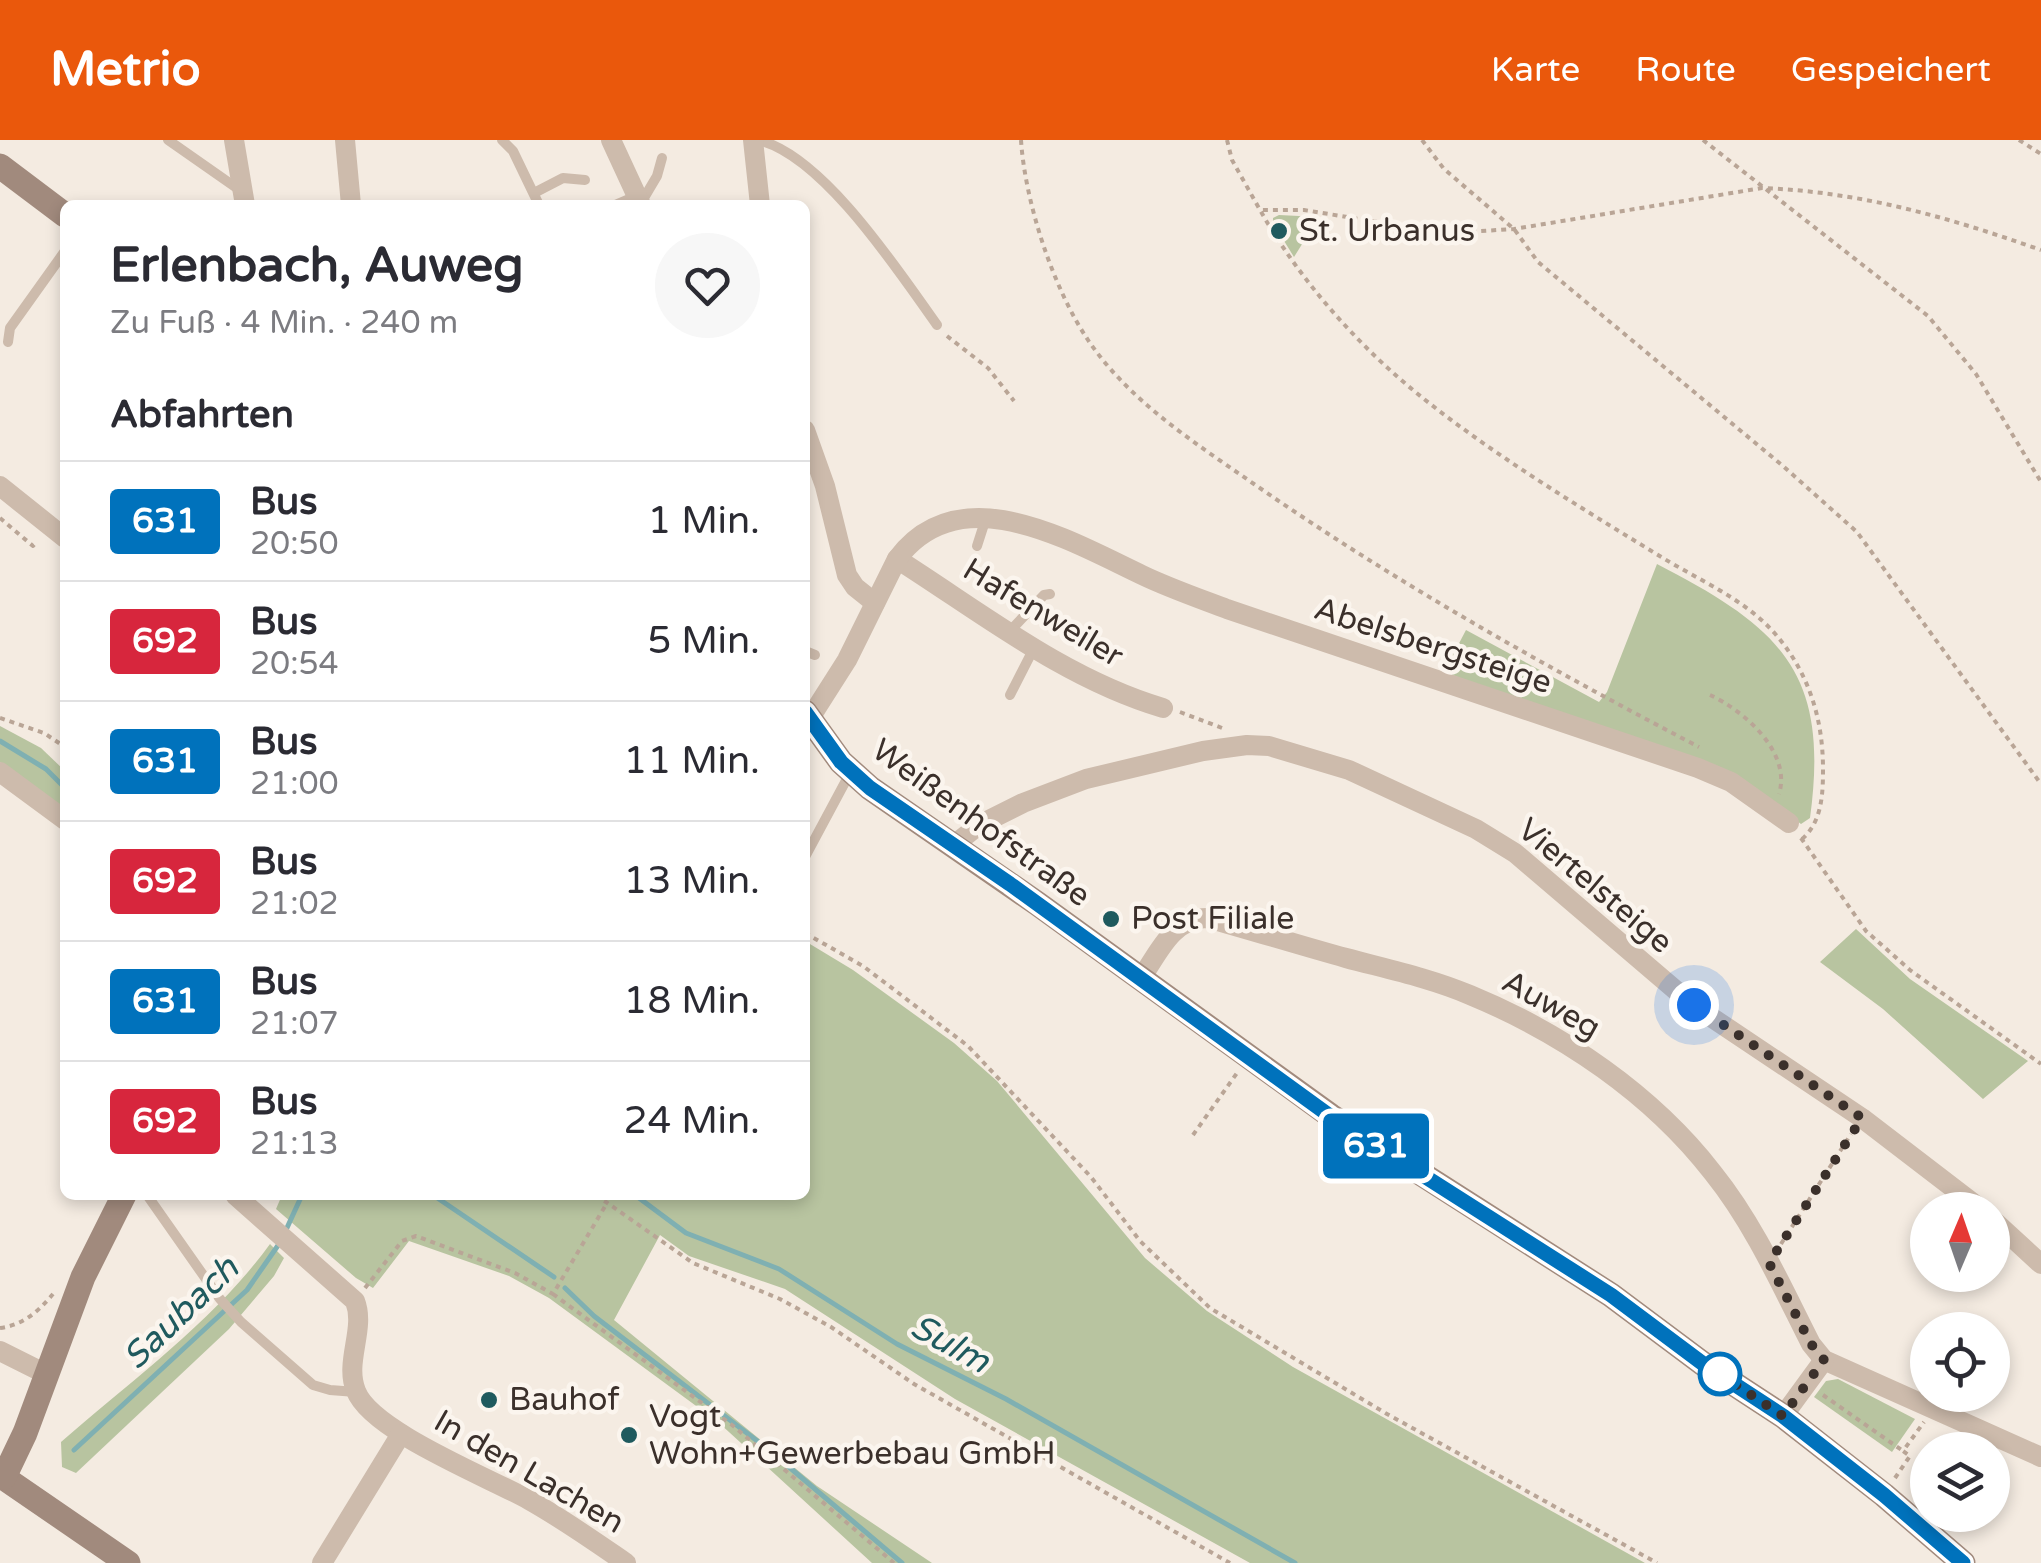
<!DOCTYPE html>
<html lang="de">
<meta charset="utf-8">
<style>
:root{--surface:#fff;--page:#f7f7f7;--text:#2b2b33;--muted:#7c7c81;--line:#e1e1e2;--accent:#ea580c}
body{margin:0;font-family:"Varela Round",sans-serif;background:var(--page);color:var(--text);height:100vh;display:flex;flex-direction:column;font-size:38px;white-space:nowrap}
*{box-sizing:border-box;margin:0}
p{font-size:32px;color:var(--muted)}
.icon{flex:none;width:55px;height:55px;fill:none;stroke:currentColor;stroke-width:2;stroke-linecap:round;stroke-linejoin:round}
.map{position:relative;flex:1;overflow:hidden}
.sheet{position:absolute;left:60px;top:60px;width:750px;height:1000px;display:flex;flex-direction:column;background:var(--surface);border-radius:15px;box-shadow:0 5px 15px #0003}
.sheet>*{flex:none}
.badge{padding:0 20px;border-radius:8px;font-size:35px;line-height:65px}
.needle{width:65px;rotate:2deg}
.controls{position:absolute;left:1910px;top:1052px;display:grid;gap:20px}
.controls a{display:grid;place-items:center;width:100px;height:100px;border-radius:50%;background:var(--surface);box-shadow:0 5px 15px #0003;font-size:50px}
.you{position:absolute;width:50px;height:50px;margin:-25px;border:8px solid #fff;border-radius:50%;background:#1a73e8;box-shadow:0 0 0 15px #1a73e833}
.map>.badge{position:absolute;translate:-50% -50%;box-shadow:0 0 0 5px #fff}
h2{padding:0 50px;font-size:38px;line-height:90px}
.round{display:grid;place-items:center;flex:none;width:105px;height:105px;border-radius:52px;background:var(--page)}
.headline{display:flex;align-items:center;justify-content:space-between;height:170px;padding:0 50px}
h1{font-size:48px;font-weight:800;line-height:75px}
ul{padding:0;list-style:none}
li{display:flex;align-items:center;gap:30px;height:120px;padding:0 50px;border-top:2px solid var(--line)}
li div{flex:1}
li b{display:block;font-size:38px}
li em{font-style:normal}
li .badge{min-width:110px;font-weight:700;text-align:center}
header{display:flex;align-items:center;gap:60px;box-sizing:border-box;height:140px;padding:0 50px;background:var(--accent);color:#fff}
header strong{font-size:48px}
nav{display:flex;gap:55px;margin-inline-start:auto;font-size:35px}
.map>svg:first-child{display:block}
</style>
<header>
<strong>Metrio</strong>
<nav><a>Karte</a><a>Route</a><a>Gespeichert</a></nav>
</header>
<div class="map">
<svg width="2041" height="1423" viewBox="0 0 2041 1423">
<rect width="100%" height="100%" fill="#f4ebe1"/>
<g fill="#b8c4a0">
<polygon points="1279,75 1319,77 1294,117 1273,83 1273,78"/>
<path d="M1657,424C1781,488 1830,532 1810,678L1801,684L1752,646L1444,532L1466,490L1599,562L1607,552Z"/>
<polygon points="0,586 41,608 65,631 65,672 0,622"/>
<polygon points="1856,789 1910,839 2028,921 1983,959 1883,869 1820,822"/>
<polygon points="805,801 853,830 954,903 997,941 1145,1118 1207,1171 1293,1227 1645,1423 1250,1423 955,1259 785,1149 689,1116 660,1095 614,1180 817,1346 932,1423 872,1423 718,1282 549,1158 509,1136 409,1101 373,1148 356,1138 276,1069 282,1055 805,1055"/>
<path d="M270,1104L284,1118L274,1136L229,1189L76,1333L62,1327L61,1302C131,1241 216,1179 270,1104Z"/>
<polygon points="1838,1239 1915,1279 1892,1312 1814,1257 1826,1241"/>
</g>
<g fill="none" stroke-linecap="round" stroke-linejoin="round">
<g stroke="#7fb0b2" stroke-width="5">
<polyline points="0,601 46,629 65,648"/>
<polyline points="433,1055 554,1137"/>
<polyline points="635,1055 686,1093 779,1129 897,1204 1006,1259 1295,1423"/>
<polyline points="286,1090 302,1055"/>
<polyline points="565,1148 594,1176 769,1310 902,1423"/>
<polyline points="74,1310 247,1150 279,1104"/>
</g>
<g stroke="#b9a596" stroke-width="4" stroke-dasharray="5 5" stroke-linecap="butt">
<path d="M1021,0C1025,62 1053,148 1088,200C1129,261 1195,303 1254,344C1395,442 1546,527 1699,607"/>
<polyline points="1227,0 1232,20 1260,70"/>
<polyline points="1422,0 1444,29 1514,89 1538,122 1783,326 1857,392 2041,644"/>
<polyline points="1703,0 1928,176 1976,234 2041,342"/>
<polyline points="2019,0 2041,14"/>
<polyline points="947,196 988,228 1014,261"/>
<polyline points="0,378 33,406 37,401"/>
<path d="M1710,555C1743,570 1792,612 1779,654"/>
<polyline points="1180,572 1222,588"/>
<polyline points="0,578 44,593 65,607"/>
<polyline points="1801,698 1866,791 1910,830 2041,924"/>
<path d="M1802,699C1822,682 1823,654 1823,629C1823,579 1809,534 1777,496C1746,459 1698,440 1658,415C1578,366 1497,317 1424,259C1360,208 1300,141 1260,70H1304L1427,90L1466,92L1514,89L1762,48C1862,52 1947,77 2041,110"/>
<polyline points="805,793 863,826 968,906 1091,1037 1140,1101 1210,1168 1387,1274 1657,1423"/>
<polyline points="1193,995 1237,933"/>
<polyline points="596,1055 693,1123 780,1159 831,1187 914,1244 1230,1423"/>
<polyline points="1781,1104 1851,994"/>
<polyline points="365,1148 402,1101 416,1096 515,1133 553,1154 607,1063"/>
<polyline points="553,1154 732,1285 894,1423"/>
<path d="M0,1188C23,1185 38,1172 53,1154"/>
<polyline points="1823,1255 1903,1311"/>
<polyline points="1895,1338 1910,1316 1903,1311 1924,1282"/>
</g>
<g stroke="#cdbbac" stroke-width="10">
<polyline points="168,0 241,51"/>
<polyline points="502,0 513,11 539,65"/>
<path d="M758,0C823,15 899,132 937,185"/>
<polyline points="534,53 563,38 585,40"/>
<polyline points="641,63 657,36 662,18"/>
<polyline points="615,65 636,56"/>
<polyline points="8,202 10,188 65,111"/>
<polyline points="977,406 986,378"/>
<polyline points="1010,491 1044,455 1050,454"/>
<polyline points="805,511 815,515"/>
<polyline points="1010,555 1034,508"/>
<polyline points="805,717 850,633"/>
<polyline points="147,1055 220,1159 241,1182 313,1245 330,1250 356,1252"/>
</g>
<g stroke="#cdbbac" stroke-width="20">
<polyline points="234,0 245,65"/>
<polyline points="345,0 351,65"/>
<polyline points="611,0 641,65"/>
<polyline points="753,0 760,65"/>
<polyline points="805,290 825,346 847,435 855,447 875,463"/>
<polyline points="0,346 65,398"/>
<path d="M897,419C982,473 1065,539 1163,568"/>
<path d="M805,586L847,520L897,419C960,335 1070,401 1142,435C1169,448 1198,458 1227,469L1698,628L1731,642L1789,683"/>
<polyline points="0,632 65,680"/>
<polyline points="955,704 979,685 1023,663 1086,639 1203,611 1247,605 1269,606 1349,630 1476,689 1515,713 1693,865 1862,978 1982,1070"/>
<path d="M1140,840C1158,814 1172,778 1207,778C1254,791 1299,805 1346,818C1387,829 1430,838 1470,855C1562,893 1652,954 1713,1033C1754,1084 1782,1147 1811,1204L1824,1220L2041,1317"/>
<path d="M235,1055L355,1161C366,1189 344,1222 356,1251C371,1291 490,1338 529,1360C563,1379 594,1401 626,1423"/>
<polyline points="1992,1079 2041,1124"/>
<polyline points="0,1211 46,1234"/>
<polyline points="1783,1276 1824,1220"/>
<polyline points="322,1423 401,1294"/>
</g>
<g stroke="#a18a7d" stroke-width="25">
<polyline points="0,26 65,75"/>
<polyline points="805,572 841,622 870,648 1038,764 1331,976 1611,1155 1702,1223 1783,1276 1884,1355 1963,1423"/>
<polyline points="0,1335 128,1423"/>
<polyline points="4,1337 25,1293 83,1137 124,1055"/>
</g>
</g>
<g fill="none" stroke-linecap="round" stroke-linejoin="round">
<g stroke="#fff" stroke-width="22">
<polyline id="line" points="805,572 841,622 870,648 1010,744 1330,976 1611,1155 1702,1223 1783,1276 1884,1355 1963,1423"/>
</g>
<use href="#line" stroke="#0072bc" stroke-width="15"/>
<polyline stroke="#3b302b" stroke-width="10" stroke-dasharray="0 18" points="1694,865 1862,978 1769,1123 1811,1204 1824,1220 1783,1276 1720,1234"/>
</g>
<g fill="#1f5a5e" stroke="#fbf5ee" stroke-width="4">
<circle cx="1279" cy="91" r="10"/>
<circle cx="1111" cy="779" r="10"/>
<circle cx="489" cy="1260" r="10"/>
<circle cx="629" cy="1295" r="10"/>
</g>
<circle fill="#fff" stroke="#0072bc" stroke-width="5" cx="1720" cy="1234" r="20"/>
<g text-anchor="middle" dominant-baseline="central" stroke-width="9" stroke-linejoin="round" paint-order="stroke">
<g font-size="32" fill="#3b302b" stroke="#fbf5ee" text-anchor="start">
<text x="1299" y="91">St. Urbanus</text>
<text x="1131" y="779">Post Filiale</text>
<text x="509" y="1260">Bauhof</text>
<text x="649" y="1277">Vogt<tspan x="649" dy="37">Wohn+Gewerbebau GmbH</tspan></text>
</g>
<g font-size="32" fill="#3b302b" stroke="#fbf5ee">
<text transform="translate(1043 473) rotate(31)">Hafenweiler</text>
<text transform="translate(1433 506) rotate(18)">Abelsbergsteige</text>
<text transform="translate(981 683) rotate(36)">Weißenhofstraße</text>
<text transform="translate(1595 746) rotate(40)">Viertelsteige</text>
<text transform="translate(1551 865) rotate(29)">Auweg</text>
<text transform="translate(529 1332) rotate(30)">In den Lachen</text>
</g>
<g font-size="35" font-style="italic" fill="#1f5a5e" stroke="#fbf5ee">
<text transform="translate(181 1173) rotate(-44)">Saubach</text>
<text transform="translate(950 1204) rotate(29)">Sulm</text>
</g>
</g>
</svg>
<div class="controls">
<a><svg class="needle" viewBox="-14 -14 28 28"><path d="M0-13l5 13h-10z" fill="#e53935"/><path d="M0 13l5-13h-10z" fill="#7c7c81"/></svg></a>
<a><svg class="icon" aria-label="locate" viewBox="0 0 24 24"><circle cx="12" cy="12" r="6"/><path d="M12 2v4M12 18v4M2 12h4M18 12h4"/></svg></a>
<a><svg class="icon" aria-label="layers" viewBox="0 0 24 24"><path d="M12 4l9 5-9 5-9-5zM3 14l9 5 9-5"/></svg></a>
</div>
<div class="you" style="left:1694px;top:865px"></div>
<b class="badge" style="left:1376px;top:1006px;background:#0072bc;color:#fff">631</b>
<section class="sheet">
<div class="headline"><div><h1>Erlenbach, Auweg</h1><p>Zu Fuß · 4 Min. · 240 m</p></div><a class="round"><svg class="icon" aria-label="heart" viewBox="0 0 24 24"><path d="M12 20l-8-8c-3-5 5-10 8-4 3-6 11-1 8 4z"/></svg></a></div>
<h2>Abfahrten</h2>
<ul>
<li><span class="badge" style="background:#0072bc;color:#fff">631</span><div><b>Bus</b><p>20:50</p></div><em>1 Min.</em></li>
<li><span class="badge" style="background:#d7263d;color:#fff">692</span><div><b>Bus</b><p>20:54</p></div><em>5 Min.</em></li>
<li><span class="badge" style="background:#0072bc;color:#fff">631</span><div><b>Bus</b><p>21:00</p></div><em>11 Min.</em></li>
<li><span class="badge" style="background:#d7263d;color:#fff">692</span><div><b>Bus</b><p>21:02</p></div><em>13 Min.</em></li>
<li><span class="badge" style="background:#0072bc;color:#fff">631</span><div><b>Bus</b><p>21:07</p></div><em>18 Min.</em></li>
<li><span class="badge" style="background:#d7263d;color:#fff">692</span><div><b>Bus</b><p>21:13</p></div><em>24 Min.</em></li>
</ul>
</section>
</div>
